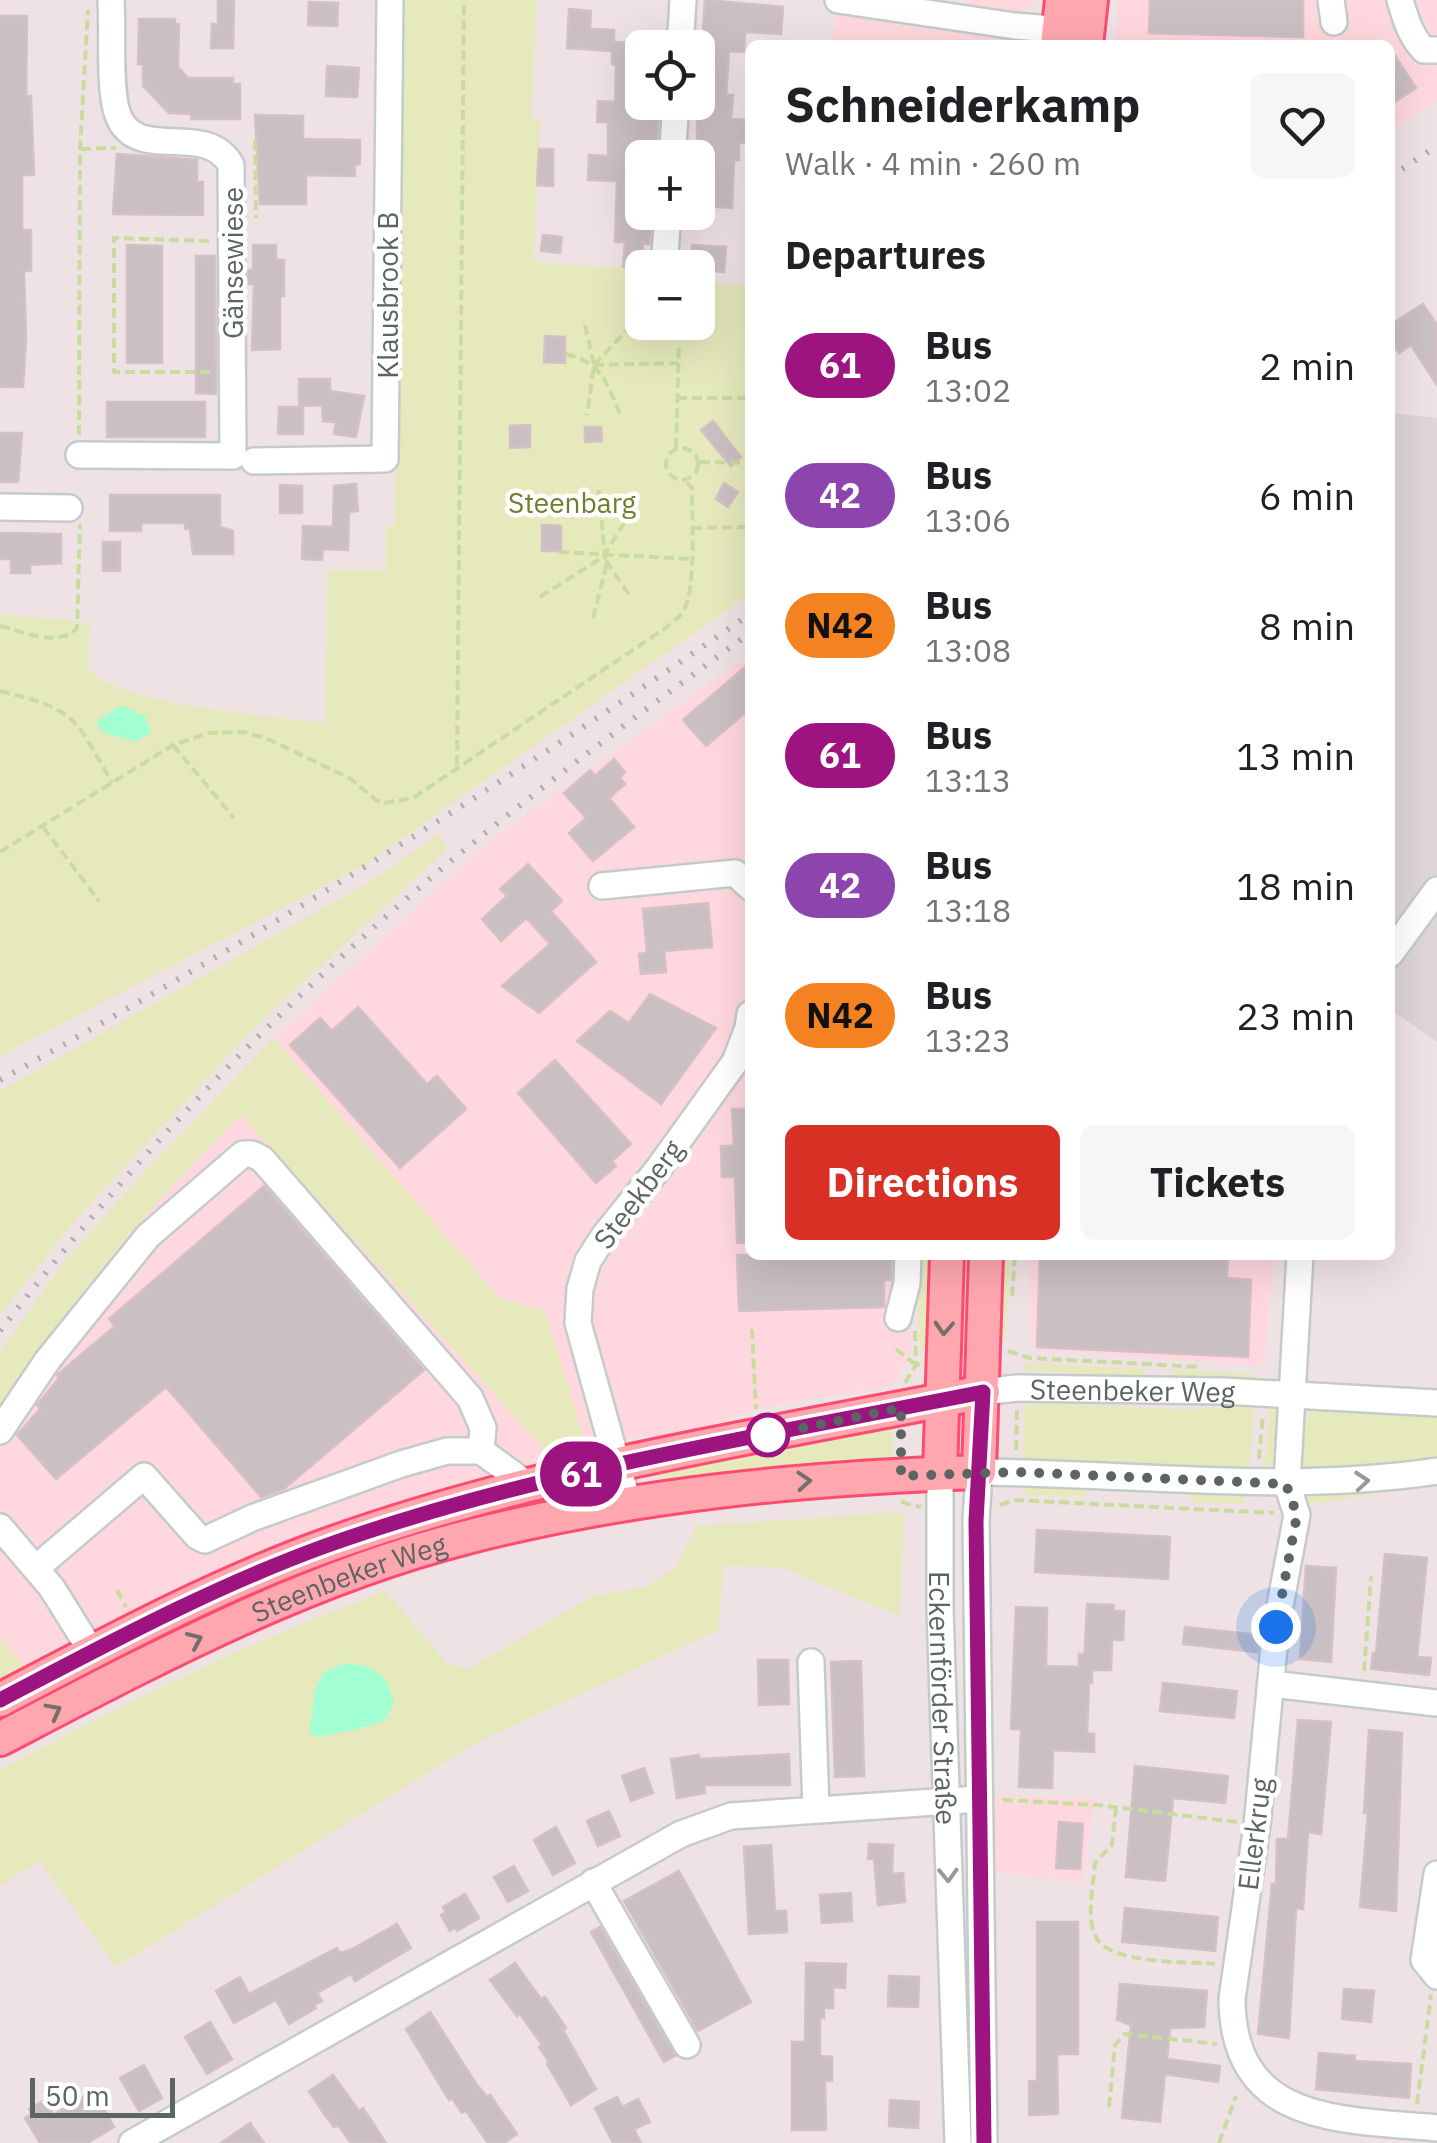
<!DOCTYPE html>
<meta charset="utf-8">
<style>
:root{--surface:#fff;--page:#f6f6f6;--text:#202124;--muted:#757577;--accent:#d93025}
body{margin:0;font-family:"IBM Plex Sans",sans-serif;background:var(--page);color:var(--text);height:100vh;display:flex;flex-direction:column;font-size:38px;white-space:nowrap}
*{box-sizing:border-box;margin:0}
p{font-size:32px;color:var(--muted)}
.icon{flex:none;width:55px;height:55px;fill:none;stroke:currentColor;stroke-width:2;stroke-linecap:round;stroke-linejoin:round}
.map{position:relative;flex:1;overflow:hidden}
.sheet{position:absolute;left:745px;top:40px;width:650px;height:1220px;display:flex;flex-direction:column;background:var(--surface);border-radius:15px;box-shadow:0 10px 40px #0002}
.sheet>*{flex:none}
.badge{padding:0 20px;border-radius:32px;font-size:35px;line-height:65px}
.controls{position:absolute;left:625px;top:30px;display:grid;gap:20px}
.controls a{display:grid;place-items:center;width:90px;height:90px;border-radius:15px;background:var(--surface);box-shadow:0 10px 40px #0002;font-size:50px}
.scale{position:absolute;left:30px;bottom:25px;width:145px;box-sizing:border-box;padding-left:10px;border:5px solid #5b6561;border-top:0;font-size:28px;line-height:35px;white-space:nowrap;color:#5b6561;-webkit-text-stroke:8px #fff;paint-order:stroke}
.you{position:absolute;width:50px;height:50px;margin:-25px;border:8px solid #fff;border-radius:50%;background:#1a73e8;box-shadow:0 0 0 15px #1a73e833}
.map>.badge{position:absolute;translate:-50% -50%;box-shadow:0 0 0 5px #fff}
h2{padding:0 40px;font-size:38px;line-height:90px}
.round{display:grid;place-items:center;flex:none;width:105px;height:105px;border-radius:15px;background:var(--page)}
.overview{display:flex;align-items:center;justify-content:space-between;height:170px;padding:0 40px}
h1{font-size:48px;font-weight:800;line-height:75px}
.cta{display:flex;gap:20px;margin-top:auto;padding:20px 40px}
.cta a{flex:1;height:115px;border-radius:15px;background:var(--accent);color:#fff;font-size:40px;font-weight:800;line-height:115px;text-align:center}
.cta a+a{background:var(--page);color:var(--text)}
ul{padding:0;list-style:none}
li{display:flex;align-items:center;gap:30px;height:130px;padding:0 40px}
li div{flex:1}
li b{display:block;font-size:38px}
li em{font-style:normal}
li .badge{min-width:110px;font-weight:700;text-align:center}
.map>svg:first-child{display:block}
</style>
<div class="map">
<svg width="1437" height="2143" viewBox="0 0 1437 2143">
<rect width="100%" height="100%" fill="#efe2e4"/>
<g fill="#ffd7de">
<polygon points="967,0 1039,0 1026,9 1023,45 833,45 834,14 965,35"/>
<polygon points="1118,0 1437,0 1437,100 1390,130 1390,45 1115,45"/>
<polygon points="750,655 750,1255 914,1255 910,1353 892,1386 763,1407 701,1429 656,1440 642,1435 587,1450 545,1310 499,1298 274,1038 489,842"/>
<polygon points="241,1115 553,1459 533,1464 494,1483 31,1673 0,1638 0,1406 39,1348 154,1205"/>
<polygon points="1030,1255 1274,1255 1265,1356 1262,1362 1255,1365 1038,1350 1030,1345"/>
<polygon points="990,1796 1095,1798 1082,1883 994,1872"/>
</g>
<polygon fill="#ddd5d6" points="1390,413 1437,418 1437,1042 1390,1009"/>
<g fill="#e6e9bc">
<path d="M394,0H537L531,119L540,120L534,262L642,269V322H698V281L750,286V594L364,865L0,1056V614L90,623L88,668C118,706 275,716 326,723L327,570H386V526L395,525L396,467L389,466Z"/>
<polygon points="439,834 447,849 254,1028 69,1227 0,1316 0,1091 371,881"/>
<path d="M274,1038L499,1298L545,1310L587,1450L553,1459L241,1115C151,1202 70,1302 0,1406V1351L65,1261L143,1173Z"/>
<polygon points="919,1255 930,1255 927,1350 921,1350 918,1329"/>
<polygon points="1005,1261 1010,1261 1005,1339 998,1338"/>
<polygon points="1025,1363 1032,1363 1148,1369 1138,1377 1024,1370"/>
<polygon points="1173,1370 1254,1374 1257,1378 1254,1381 1173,1379"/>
<polygon points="1046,1403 1191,1410 1255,1404 1249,1472 1042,1463 1023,1457 1024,1406"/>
<polygon points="1271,1405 1281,1412 1277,1460 1264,1470"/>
<polygon points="1316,1407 1437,1413 1437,1463 1303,1471 1304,1421"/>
<polygon points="894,1426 892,1460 725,1473 673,1481 649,1474 648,1470"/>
<polygon points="1437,1478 1437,1484 1306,1505 1303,1499 1314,1493"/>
<polygon points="1023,1484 1087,1487 1086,1497 1023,1495"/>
<polygon points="577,1485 574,1493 469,1522 154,1647 148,1635 313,1563"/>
<polygon points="894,1491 894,1495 793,1501 640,1519 639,1515 723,1504"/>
<polygon points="1190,1492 1245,1494 1245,1504 1190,1502"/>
<path d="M904,1512L900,1616L782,1568L723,1565L719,1630L476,1743L116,1967L39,1860L0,1886V1770C125,1702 252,1641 385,1591L448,1664L469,1669L591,1597L647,1586L676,1567L696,1526Z"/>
<polygon points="0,1638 31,1673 0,1691"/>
</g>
<g fill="#a2ffd1">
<path d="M118,707H126L145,716L151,733L134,742C121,735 109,738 98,727L97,721Z"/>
<path d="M346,1663C377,1667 386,1672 394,1703L384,1721L359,1729L316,1737L309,1731L316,1687L324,1672Z"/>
</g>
<g fill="#cabfc2" stroke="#d4c0c5" stroke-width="2.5">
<polygon points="218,0 234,0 233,48 211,48 212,24 218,24"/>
<polygon points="705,0 783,7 781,34 745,32 744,52 729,51 726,95 733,95 731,119 749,120 748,143 739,143 739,160 734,160 732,208 699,206 698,202 697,119"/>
<polygon points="1150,0 1303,0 1303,37 1149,33"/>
<polygon points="309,2 338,3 337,26 308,25"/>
<polygon points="569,9 591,11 590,29 614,30 614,42 637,43 637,49 642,49 642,102 659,102 656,158 642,158 642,217 651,218 649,244 643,243 641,269 623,267 625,242 615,242 617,181 588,180 589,155 608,156 608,122 597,122 598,101 615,102 616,65 612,64 612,51 567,48"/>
<polygon points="0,16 27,16 26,96 31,96 34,175 22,175 22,230 31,230 31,271 24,271 26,340 23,387 0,387"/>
<polygon points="139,19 175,19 175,25 179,24 178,67 188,78 233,78 233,84 240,84 240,119 191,119 191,114 169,113 143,86 143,64 138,64"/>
<polygon points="1390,48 1416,88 1390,105"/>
<polygon points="327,66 359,68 357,97 326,96"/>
<polygon points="255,115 303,116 303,139 360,140 360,164 355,165 355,176 306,175 306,204 260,204"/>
<polygon points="539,149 553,149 553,186 537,185"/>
<polygon points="117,154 197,160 197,182 203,182 203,215 113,214"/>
<polygon points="543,235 562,237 560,253 541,251"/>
<polygon points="127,245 162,246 162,363 127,363"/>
<polygon points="253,245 276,245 276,260 284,260 284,296 280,296 280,349 252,350 254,284 248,284 248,270 253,270"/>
<polygon points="692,245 726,247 724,272 690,268"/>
<polygon points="196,256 215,256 216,394 196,393"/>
<polygon points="1423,304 1437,325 1437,385 1411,345 1399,353 1390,339 1390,325"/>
<polygon points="545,336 565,337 565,363 544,362"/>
<polygon points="299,379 330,379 330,391 364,396 356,437 334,434 336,422 323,421 322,405 299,406"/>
<rect x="107" y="402" width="98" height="35"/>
<polygon points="279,407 303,407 303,434 278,434"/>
<polygon points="713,421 741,457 731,466 701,430"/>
<polygon points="530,425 530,447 510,448 510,426"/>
<polygon points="585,427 601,427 602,441 585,442"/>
<polygon points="0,433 22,433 18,482 0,482"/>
<polygon points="724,483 738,492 728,507 716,499"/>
<polygon points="356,484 358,511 349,512 348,550 323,549 322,560 302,559 303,526 333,527 334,486"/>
<polygon points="280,485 302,486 302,513 280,513"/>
<polygon points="110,495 220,495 220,527 233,531 233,554 193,554 190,529 185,529 185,523 141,523 141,531 110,531"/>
<polygon points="542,525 561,526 561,551 542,551"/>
<polygon points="0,533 61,534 61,563 30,565 30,573 11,573 11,559 0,559"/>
<rect x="103" y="542" width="17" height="29"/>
<polygon points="750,663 750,709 706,746 683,720"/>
<polygon points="614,759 625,772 620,778 625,784 609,798 634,827 593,861 569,833 586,818 564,793 590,770 595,776"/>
<polygon points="528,864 562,901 551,911 596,962 539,1013 502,986 550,944 526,918 501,941 482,919 507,896 500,889"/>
<polygon points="708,903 712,947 664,951 666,972 641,974 639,954 647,953 643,909"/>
<polygon points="650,994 716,1028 661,1104 577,1041 610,1011 629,1023"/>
<polygon points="358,1007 427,1084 437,1076 466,1109 400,1168 290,1045 320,1018 332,1031"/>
<polygon points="555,1060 631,1144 612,1161 616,1166 596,1183 518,1093"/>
<polygon points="732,1109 750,1109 750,1243 737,1243 735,1177 722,1177 721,1146 734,1146"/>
<polygon points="264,1186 424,1370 284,1489 261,1497 166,1387 56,1479 17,1435 40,1409 37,1405 59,1378 57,1375 115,1326 109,1319"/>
<polygon points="737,1255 892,1255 891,1280 884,1280 884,1307 739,1311"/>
<polygon points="1040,1255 1228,1255 1227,1278 1251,1280 1248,1357 1037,1347"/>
<polygon points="1037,1530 1170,1537 1168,1579 1035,1572"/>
<polygon points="1385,1554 1427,1558 1417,1657 1431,1658 1429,1675 1371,1669 1373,1653 1376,1653"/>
<polygon points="1306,1566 1336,1568 1331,1662 1300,1659"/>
<polygon points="1087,1604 1114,1605 1113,1611 1124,1611 1123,1640 1112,1640 1111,1670 1092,1670 1092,1683 1089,1682 1087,1733 1094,1734 1094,1752 1053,1750 1052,1788 1019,1787 1021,1729 1011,1729 1016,1607 1047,1608 1046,1666 1079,1667 1079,1654 1084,1654 1085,1647"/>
<polygon points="1185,1627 1259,1635 1257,1652 1183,1644"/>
<polygon points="758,1660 788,1660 789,1704 759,1705"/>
<polygon points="861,1661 864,1776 835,1777 831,1662"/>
<polygon points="1163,1683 1237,1691 1234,1718 1160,1711"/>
<polygon points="1298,1720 1331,1722 1321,1834 1308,1832 1303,1909 1296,1908 1289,2038 1258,2034 1272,1884 1276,1884 1277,1839 1288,1839"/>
<polygon points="1369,1730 1402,1733 1396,1911 1360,1907 1368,1813 1364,1813"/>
<polygon points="789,1754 790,1785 704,1785 705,1793 677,1798 671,1759 699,1755 699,1759"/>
<polygon points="1135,1766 1228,1776 1225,1803 1173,1798 1165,1881 1126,1877"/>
<polygon points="644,1768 653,1793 631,1801 622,1776"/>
<polygon points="609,1811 620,1836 598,1846 587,1821"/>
<polygon points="1059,1822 1083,1824 1080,1869 1056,1868"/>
<polygon points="556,1827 575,1863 553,1875 534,1840"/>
<polygon points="869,1844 893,1845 892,1874 903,1873 905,1902 878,1905 874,1859 868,1859"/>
<polygon points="771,1845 775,1911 786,1911 787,1932 749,1934 744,1847"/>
<polygon points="514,1866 528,1891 508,1902 494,1877"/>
<polygon points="679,1871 751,2002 698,2031 624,1901"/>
<polygon points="851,1893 852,1921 822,1923 820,1895"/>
<polygon points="465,1894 479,1918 457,1931 455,1927 450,1931 441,1915 446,1912 443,1907"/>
<polygon points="1125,1908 1218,1917 1215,1951 1122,1942"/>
<polygon points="1037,1922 1078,1922 1078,2054 1057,2054 1058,2114 1029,2115 1029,2081 1037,2081"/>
<polygon points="397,1924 411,1948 355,1981 351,1974 317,1993 322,2001 314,2005 316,2008 289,2024 276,2000 234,2023 216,1991 240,1977 249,1994 337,1948 340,1953 352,1949"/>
<polygon points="600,1927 675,2056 664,2062 591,1932"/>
<polygon points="515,1963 541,1999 545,1997 566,2028 563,2030 596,2089 571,2105 547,2064 549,2062 539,2047 542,2045 520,2014 517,2016 490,1980"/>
<polygon points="806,1963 846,1964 845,1988 833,1987 833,2008 824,2008 824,2018 820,2018 820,2056 832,2057 832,2081 825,2081 826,2130 792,2130 792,2042 805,2042"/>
<polygon points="889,1976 919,1977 918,2007 888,2006"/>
<polygon points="1120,1984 1207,1991 1204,2027 1170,2028 1167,2059 1220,2066 1218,2082 1165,2074 1160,2122 1122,2118 1131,2025 1117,2020"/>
<polygon points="1344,1989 1374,1991 1371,2022 1342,2019"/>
<polygon points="430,2012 475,2082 487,2097 490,2095 517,2134 504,2143 488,2143 466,2111 462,2113 452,2098 449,2100 406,2029"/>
<polygon points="210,2022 232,2059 207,2074 185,2037"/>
<polygon points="1319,2053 1355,2056 1354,2061 1411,2064 1409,2098 1316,2089"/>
<polygon points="144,2065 162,2098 139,2111 120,2078"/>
<polygon points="333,2075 359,2111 363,2108 386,2143 351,2143 338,2125 334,2127 322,2111 309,2091"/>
<polygon points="94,2091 114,2127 87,2143 40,2143 25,2118 32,2114 29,2109 45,2100 53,2115"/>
<polygon points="617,2097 622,2107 638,2099 650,2122 634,2129 641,2143 613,2143 595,2108"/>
<polygon points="890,2100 919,2102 918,2128 889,2126"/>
<polygon points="250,2123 264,2143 221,2143"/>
</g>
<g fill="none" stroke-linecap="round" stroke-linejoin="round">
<g stroke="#c4ccca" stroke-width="30">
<g id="minor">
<polyline points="838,0 1015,26 1077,31"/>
<polyline points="1331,0 1334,22"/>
<path d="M1400,0C1406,20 1410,35 1424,50H1437"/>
<polyline points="680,48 683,0"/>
<polyline points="672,158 676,102"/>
<polyline points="664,268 668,212"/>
<polyline points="680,322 680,323"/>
<path d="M79,455L233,456L231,165C205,118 131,168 116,109C109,80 113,31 111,0"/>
<polyline points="254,461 385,459 390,0"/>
<polyline points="0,507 69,508"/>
<polyline points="602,886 735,873 750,887"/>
<polyline points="1390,954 1437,890"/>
<path d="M1300,1255L1287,1484L1297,1515L1276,1627L1257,1825L1232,1999C1233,2125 1341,2119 1437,2128"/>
<polyline points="898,1318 907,1283 908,1255"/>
<path id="s1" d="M983,1392L1017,1388L1223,1391L1437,1403"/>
<polyline points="0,1431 47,1361 148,1236 243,1154 252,1154 262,1159 470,1398 483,1428 481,1451"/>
<path id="s2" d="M940,1473V1610L958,2143"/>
<polyline points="628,1503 578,1323 580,1289 588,1261 604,1236 658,1169 735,1062 748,1028 750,1014"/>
<polyline points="0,1527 52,1588 92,1652"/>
<polyline points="36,1568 144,1476 197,1536 205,1540 252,1518 401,1464 447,1451 481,1451 528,1485"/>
<polyline points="811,1662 816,1810"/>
<polyline points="1272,1684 1437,1703"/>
<polyline points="1437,1874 1424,1960 1437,1976"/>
<polyline points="593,1882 687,2045"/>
<polyline points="132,2143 681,1834 731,1816 979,1799"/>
<path d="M984,2143L976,1521L979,1472C1134,1473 1282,1494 1437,1471"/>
</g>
</g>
<g stroke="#fe4c71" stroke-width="38">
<g id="major">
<polyline points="1057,45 1062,0"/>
<polyline points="1086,45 1091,0"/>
<polyline points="940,1473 947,1255"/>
<path d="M0,1700C107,1644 214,1586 328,1545C539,1469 764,1436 983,1392"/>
<path id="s3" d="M0,1739C150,1661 302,1579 467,1537C635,1494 807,1478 979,1472L986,1255"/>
</g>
</g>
<g stroke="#c8dc9e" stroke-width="4" stroke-dasharray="10 5" stroke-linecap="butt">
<polyline points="255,140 256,218"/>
<polyline points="81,149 116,148"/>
<polyline points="585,325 594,365 587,415"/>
<path d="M566,354C604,364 606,383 621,416"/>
<polyline points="594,365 678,363"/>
<polyline points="594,365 638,318"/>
<polyline points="210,372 114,372 114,238 210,241"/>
<polyline points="677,398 747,398"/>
<polyline points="79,435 80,149 88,10"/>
<circle cx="682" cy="464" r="16"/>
<polyline points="676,448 679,343"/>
<polyline points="700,462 750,463"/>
<polyline points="692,528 750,527"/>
<polyline points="559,552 691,559"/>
<polyline points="606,561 630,596"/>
<polyline points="540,597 603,557 633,509"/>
<polyline points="593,618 606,567 599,493 596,486"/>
<path d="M0,626C24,632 59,648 77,628L80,524"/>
<path d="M0,691C77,710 74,716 112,783"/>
<polyline points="173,745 234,818"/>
<polyline points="457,765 464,0"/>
<polyline points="43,827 99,901"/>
<path d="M0,852L173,745L209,733L244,732L268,739L351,779L376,800L384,803L413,798L667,627C672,622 680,617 684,610C696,590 692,514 692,488L685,481"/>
<polyline points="1012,1296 1015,1255"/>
<polyline points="752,1329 756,1409"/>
<polyline points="915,1331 916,1367"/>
<polyline points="896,1349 916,1365"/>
<polyline points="1008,1351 1030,1358 1202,1367"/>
<polyline points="905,1383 916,1365 920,1364"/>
<polyline points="1016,1450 1017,1409"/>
<polyline points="1259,1459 1263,1414"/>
<polyline points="901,1502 921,1507"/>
<polyline points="1000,1505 1014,1500 1274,1513"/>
<polyline points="117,1590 126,1607"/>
<polyline points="1364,1671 1371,1576"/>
<polyline points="1003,1800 1098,1805 1237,1822"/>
<path d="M1116,1807L1112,1845L1095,1863C1094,1884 1086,1915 1095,1935C1106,1965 1186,1961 1215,1964"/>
<polyline points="1417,2104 1431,1995"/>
<polyline points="1109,2107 1115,2045 1125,2034 1217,2044"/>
<polyline points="1219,2143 1236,2096"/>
</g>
<use href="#minor" stroke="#fff" stroke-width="25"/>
<use href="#major" stroke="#ffa7af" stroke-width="32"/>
<g stroke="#aeb0af" stroke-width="6" stroke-dasharray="2.5 12" stroke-linecap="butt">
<polyline points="1390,177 1437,146"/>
<path d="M0,1080C258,938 508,782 750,614"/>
<path d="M0,1331C125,1168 269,1015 426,882C530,794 640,713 750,633"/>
</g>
</g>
<defs><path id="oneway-chevron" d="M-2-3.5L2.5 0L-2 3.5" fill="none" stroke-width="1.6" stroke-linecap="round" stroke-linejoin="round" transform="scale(2.5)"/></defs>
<g stroke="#746f6d">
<use href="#oneway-chevron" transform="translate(944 1328) rotate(93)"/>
<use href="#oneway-chevron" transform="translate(804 1481) rotate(-4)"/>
<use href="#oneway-chevron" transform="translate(195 1640) rotate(-24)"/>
<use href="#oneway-chevron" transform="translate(54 1711) rotate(-28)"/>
</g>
<g stroke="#949b98">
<use href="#oneway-chevron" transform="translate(1362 1481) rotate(-5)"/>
<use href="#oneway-chevron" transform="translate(948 1875) rotate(88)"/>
</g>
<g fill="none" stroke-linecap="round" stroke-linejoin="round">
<g stroke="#fff" stroke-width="22">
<path id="line" d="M0,1700C107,1644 214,1586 328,1545C539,1470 764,1436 983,1392L976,1521L984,2143"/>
</g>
<use href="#line" stroke="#9d1380" stroke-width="15"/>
<polyline stroke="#5b6561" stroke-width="10" stroke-dasharray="0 18" points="768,1435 901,1408 901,1476 1016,1472 1286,1484 1297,1515 1276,1627"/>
</g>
<circle fill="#fff" stroke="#9d1380" stroke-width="5" cx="768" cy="1435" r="20"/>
<g text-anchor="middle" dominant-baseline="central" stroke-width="9" stroke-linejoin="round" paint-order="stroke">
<g font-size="28" fill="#5b6561" stroke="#fff">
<text transform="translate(232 263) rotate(-90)">Gänsewiese</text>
<text transform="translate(387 295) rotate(-90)">Klausbrook B</text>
<text transform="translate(638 1194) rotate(-53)">Steekberg</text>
<text stroke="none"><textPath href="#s1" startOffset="150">Steenbeker Weg</textPath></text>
<text stroke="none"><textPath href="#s3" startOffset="385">Steenbeker Weg</textPath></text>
<text stroke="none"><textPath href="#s2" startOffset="225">Eckernförder Straße</textPath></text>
<text transform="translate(1254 1834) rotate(-83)">Ellerkrug</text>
</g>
<g font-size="28" fill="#737c2a" stroke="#fff">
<text x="572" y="502">Steenbarg</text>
</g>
</g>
</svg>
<div class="controls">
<a><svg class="icon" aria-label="locate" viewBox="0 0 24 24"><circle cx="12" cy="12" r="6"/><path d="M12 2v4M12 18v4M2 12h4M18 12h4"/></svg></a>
<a>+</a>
<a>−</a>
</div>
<div class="scale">50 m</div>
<div class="you" style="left:1276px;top:1627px"></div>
<b class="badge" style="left:581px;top:1474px;background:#9d1380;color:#fff">61</b>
<section class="sheet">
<div class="overview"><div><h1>Schneiderkamp</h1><p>Walk · 4 min · 260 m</p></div><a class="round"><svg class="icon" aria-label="heart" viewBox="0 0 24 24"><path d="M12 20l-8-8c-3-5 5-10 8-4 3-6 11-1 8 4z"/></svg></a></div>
<h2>Departures</h2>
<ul>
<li><span class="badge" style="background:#9d1380;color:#fff">61</span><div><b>Bus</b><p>13:02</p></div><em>2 min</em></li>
<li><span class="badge" style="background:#8e44ad;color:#fff">42</span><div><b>Bus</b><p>13:06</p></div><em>6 min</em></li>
<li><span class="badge" style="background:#f58220;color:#111">N42</span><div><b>Bus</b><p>13:08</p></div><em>8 min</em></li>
<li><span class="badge" style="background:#9d1380;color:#fff">61</span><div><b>Bus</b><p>13:13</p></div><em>13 min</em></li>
<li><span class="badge" style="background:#8e44ad;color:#fff">42</span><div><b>Bus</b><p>13:18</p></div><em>18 min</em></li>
<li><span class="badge" style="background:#f58220;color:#111">N42</span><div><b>Bus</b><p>13:23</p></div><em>23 min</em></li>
</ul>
<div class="cta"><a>Directions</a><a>Tickets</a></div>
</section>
</div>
